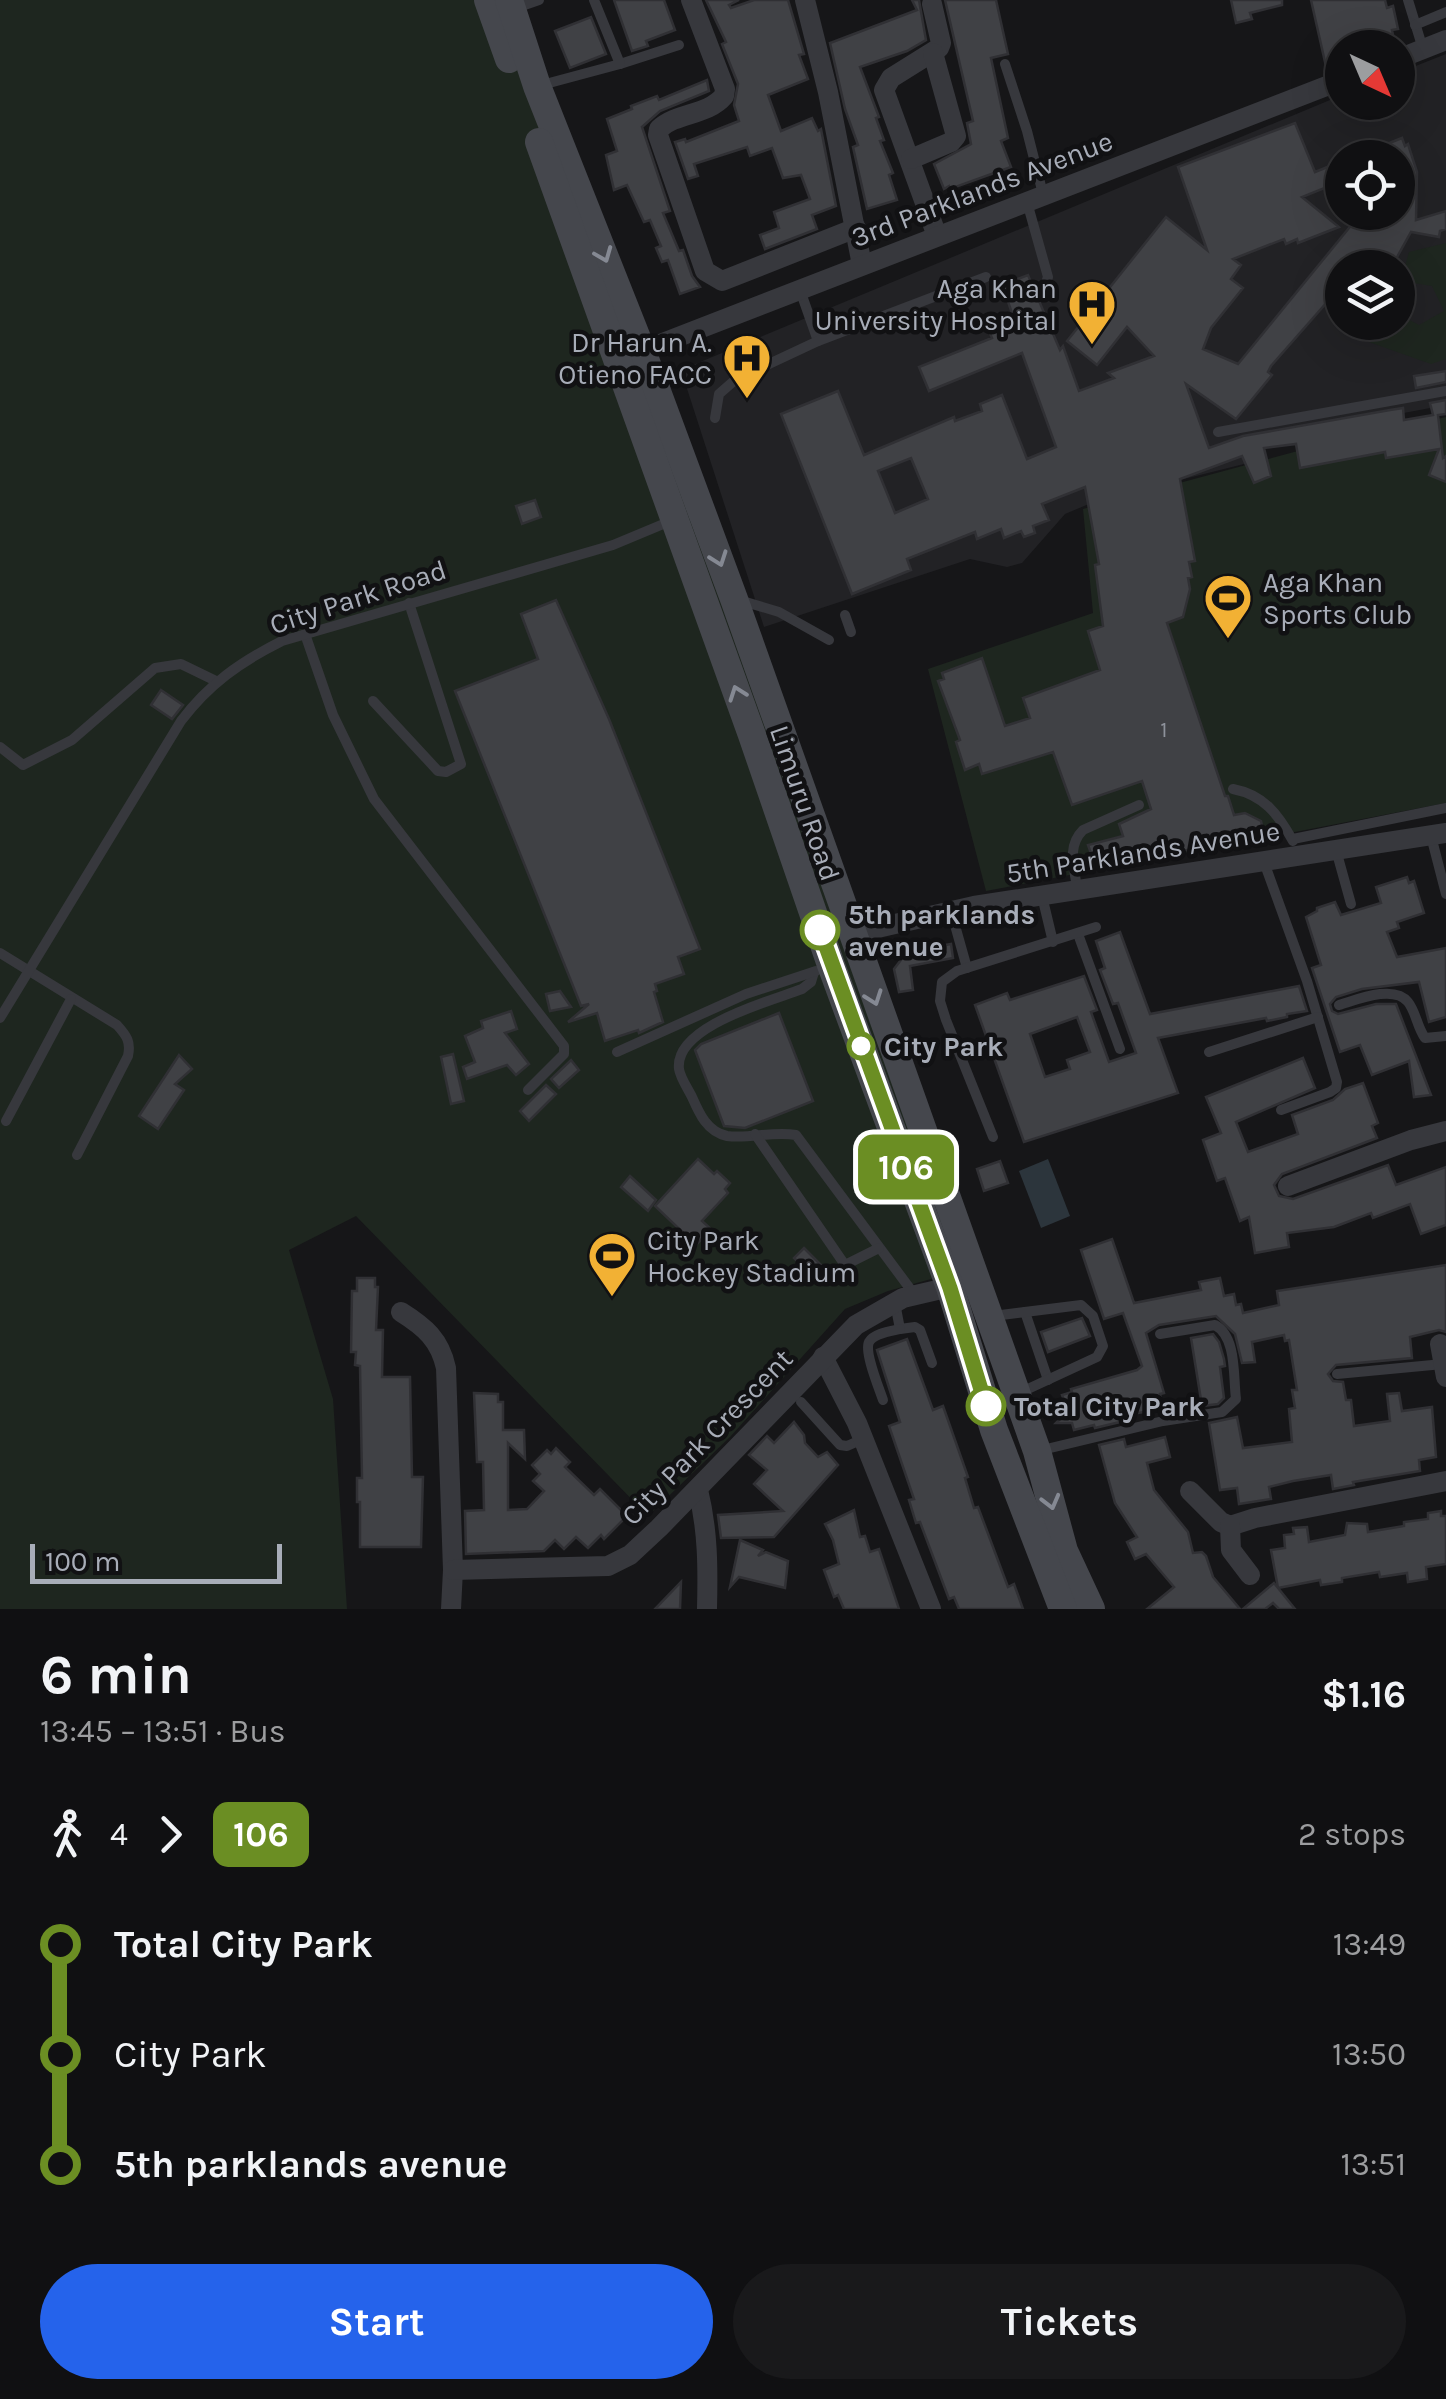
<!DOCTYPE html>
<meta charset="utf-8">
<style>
:root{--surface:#101012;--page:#19191b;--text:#f1f3f6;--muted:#9c9d9f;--line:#303032;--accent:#2563eb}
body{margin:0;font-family:Karla,sans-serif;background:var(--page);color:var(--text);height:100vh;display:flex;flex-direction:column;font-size:38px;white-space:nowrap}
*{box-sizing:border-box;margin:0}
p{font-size:32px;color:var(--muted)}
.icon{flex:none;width:55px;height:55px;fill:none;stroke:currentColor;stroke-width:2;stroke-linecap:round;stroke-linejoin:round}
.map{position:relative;height:1609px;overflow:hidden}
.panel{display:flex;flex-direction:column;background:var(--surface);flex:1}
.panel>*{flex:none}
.badge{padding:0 20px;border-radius:15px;font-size:35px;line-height:65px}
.needle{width:65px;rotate:136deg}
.controls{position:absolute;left:1325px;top:30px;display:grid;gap:20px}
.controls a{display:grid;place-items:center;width:90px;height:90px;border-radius:50%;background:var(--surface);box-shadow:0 10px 40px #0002,0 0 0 2px var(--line);font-size:50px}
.scale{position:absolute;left:30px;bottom:25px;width:252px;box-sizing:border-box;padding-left:10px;border:5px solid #a8adb8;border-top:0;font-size:28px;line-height:35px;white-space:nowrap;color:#a8adb8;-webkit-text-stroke:8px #111113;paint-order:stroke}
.map>.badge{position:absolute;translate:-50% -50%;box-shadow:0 0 0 5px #fff}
.legs{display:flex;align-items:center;gap:15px;height:110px;padding:0 40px;font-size:32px}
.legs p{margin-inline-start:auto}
.summary{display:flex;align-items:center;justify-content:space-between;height:170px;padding:0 40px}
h1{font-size:55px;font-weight:700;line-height:75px}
.cta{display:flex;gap:20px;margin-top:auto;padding:20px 40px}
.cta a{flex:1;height:115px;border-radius:60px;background:var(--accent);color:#fff;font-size:40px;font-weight:700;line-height:115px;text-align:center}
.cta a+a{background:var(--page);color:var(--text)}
ul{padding:0 40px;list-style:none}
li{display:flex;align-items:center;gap:35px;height:110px;font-size:38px}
li i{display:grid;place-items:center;width:15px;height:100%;margin:0 12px;background:currentColor}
li i::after{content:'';width:25px;height:25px;margin:-12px;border:8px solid;border-radius:50%;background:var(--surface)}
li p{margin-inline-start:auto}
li:first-child i{background:linear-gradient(#0000 50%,currentColor 0)}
li:last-child i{background:linear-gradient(currentColor 50%,#0000 0)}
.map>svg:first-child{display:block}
</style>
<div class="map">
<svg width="1446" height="1609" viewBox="0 0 1446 1609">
<rect width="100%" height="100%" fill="#161618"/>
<path fill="#222225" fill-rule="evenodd" d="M1446,54V405L1261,440L1248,463L1096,501L1065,514L1022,563L1007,567L970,559L764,627L681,370L1342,95V102H1398V73ZM1342,158H1398V212H1342ZM1342,268H1398V322H1342Z"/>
<g fill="#1e261f">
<polygon points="0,0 510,0 967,1269 888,1291 845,1309 730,1437 648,1516 356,1216 289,1250 333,1399 347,1609 0,1609"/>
<polygon points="1446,243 1446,359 1431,364 1369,342 1389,323 1398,322 1398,314 1419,325 1444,311 1432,286 1401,281 1409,252"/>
<polygon points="1446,417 1446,803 986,891 928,669 1093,613 1083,509 1294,452"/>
</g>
<polygon fill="#2c353c" points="1048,1159 1070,1216 1041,1228 1019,1171"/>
<g fill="#404145" stroke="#303034" stroke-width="2.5" fill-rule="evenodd">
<polygon points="614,0 664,0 675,30 646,41 648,46 632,51"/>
<polygon points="706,0 739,0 729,5 731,8 754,0 788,0 804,54 799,55 808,79 768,95 781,131 812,118 818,131 821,129 836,206 812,215 817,229 765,249 760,235 779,228 774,212 810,199 801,175 783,178 772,148 750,156 747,147 694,164 698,176 688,179 675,142 685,139 686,142 739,121 734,105 738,84 722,44 726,42"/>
<polygon points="912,0 919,0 926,40 907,51 860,67 879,117 876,118 884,140 880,141 893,173 889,175 897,200 867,209 853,147 858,145 845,109 830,43 917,10"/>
<polygon points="945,0 996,0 1008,54 991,58 1008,138 1001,141 1011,167 950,189 949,186 944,189 934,164 971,144 967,123 973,121"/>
<polygon points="1231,0 1282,0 1282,5 1250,13 1252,19 1236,23"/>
<polygon points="1311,0 1385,0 1387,8 1393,6 1398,29 1392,30 1395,45 1342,48 1342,66 1327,71"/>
<polygon points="591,17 606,54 570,68 555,31"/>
<polygon points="707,80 709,91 660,111 642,127 670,211 663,213 679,251 683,250 692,276 700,287 680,294 668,260 662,262 656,248 661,246 650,220 644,222 627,185 614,190 606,155 617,151 607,119 632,109 631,106 657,96 659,100"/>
<path d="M1295,123L1315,172L1342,161V181L1302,197L1339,227L1298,243L1297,239L1286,244L1284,239L1233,259L1241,265L1231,279L1243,288L1211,328L1203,349L1238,364L1362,212H1398V158L1354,157L1402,138L1405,146L1408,144L1417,172L1416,220L1446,211V229L1440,231L1439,237L1411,232L1391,268H1379L1364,257L1355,268H1342V285L1271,366L1268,372L1272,375L1236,419L1186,384L1209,448L1243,436L1390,410L1403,408L1404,420L1433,415L1430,403L1446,400V414L1438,415L1443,458L1446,456V482L1429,475L1439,449L1386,458L1385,452L1300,468L1296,444L1264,448L1271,476L1254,483L1242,456L1180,479L1195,561L1189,562L1192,577L1188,578L1190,589L1183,617L1167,623L1225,796H1228L1234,815L1245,813L1261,821L1264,835L1162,855L1160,848L1097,870L1088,845L1123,836L1119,824L1151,809L1142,781L1072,805L1053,752L982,774L979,764L965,770L956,742L960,740L938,681L944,679L942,673L982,658L1005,726L1030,718L1023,698L1100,670L1088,631L1103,626L1095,565L1099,564L1085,487L1042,504L1049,520L1033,526L1035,533L1024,537L1021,531L1004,538L1001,529L977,539L975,532L907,559L911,570L852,594L781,414L838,391L864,455L954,417L955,421L982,411L980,404L1002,395L1027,459L1056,447L1022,353L929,391L919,367L992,338L986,324L1012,313L1002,285L1028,275L1060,350L1063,346L1079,391L1114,378L1108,373L1154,356L1127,327L1097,365L1067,341L1166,217L1207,250L1178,167ZM911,458L928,499L895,513L878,471Z"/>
<polygon points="1446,371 1446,382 1416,388 1414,376"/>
<polygon points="535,500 541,517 522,524 516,506"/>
<polygon points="556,600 609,719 700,949 678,957 684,974 655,984 657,991 654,992 663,1022 639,1033 638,1030 605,1041 597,1013 568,1022 589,1004 581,1006 455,691 538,659 521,614"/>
<polygon points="161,690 183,705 172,719 151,705"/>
<polygon points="1407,877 1409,883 1414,881 1424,913 1397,922 1399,928 1387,932 1397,957 1446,948 1446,1017 1429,1022 1419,982 1362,989 1336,997 1330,1004 1332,1011 1338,1014 1376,1004 1396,1004 1431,1095 1414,1097 1409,1061 1372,1075 1360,1045 1340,1052 1312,968 1321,965 1306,917 1317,911 1317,908 1335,902 1341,915 1381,903 1376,887"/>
<path d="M1120,932L1150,1014L1299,986L1307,1011L1287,1014V1017L1267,1021L1266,1018L1158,1038L1178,1093L1024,1142L975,1005L1007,993L1010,1000L1084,976L1097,1010L1091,1012L1109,1062L1136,1053L1118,1003L1113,1004L1100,970L1105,968L1096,941ZM1077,1017L1090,1052L1067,1060L1070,1069L1045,1077L1030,1034Z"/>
<polygon points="951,944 953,958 910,966 913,990 899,992 894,969 907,952"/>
<polygon points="560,991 571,1007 550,1011 546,994"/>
<polygon points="511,1011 517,1029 505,1033 529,1064 516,1075 507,1065 467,1079 463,1067 475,1062 465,1036 483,1028 481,1021"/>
<polygon points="779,1013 813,1101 745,1128 724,1126 695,1050 701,1044"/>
<polygon points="453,1054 464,1101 451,1104 441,1057"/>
<polygon points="179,1055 192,1069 175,1084 184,1090 158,1129 139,1116"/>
<polygon points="1303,1058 1315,1088 1236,1122 1248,1152 1298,1134 1292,1115 1333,1100 1345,1089 1363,1083 1378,1123 1372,1126 1377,1138 1282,1174 1274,1185 1279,1196 1293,1199 1388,1165 1396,1185 1446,1167 1446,1225 1421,1234 1410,1204 1373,1218 1371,1213 1334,1227 1287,1233 1289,1247 1255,1253 1249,1217 1240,1221 1225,1178 1217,1181 1203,1140 1221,1133 1206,1097"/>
<polygon points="571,1060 579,1070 559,1088 551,1079"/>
<polygon points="546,1085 556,1094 529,1121 520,1111"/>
<polygon points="698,1159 714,1174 717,1171 730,1183 725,1189 728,1193 702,1221 711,1229 696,1245 655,1206"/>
<polygon points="1000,1161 1008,1183 984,1191 977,1169"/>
<polygon points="630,1176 656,1200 648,1211 621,1187"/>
<polygon points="1112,1239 1134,1303 1201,1290 1199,1282 1220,1278 1224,1296 1234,1294 1236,1305 1241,1304 1243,1313 1279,1305 1277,1291 1446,1265 1446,1332 1439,1330 1410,1337 1412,1358 1336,1365 1328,1374 1333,1381 1343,1382 1346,1400 1351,1400 1354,1426 1390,1421 1387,1394 1399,1393 1402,1411 1432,1407 1436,1457 1419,1460 1420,1471 1353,1482 1354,1485 1333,1489 1331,1475 1293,1481 1269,1487 1271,1499 1239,1504 1237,1488 1220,1490 1209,1423 1237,1417 1243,1448 1292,1442 1289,1409 1295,1408 1292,1390 1297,1390 1289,1340 1285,1341 1284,1335 1252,1342 1255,1362 1242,1363 1235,1334 1216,1316 1159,1325 1146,1333 1164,1393 1160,1394 1163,1409 1119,1416 1120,1422 1095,1428 1094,1425 1074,1430 1072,1423 1056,1423 1068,1411 1062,1395 1072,1392 1071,1389 1137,1370 1142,1366 1123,1313 1104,1319 1081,1250"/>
<polygon points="804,1248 825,1269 815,1279 794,1258"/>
<polygon points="357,1278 375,1278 375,1287 378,1287 376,1330 383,1330 382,1377 410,1377 412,1477 423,1477 421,1547 360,1547 360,1502 357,1502 357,1478 362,1478 360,1366 355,1365 356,1352 351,1352 352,1291 357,1291"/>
<polygon points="1082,1318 1090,1336 1048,1352 1041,1332"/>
<polygon points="1213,1334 1219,1342 1224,1359 1225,1366 1220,1367 1224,1398 1218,1404 1202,1406 1191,1338"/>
<polygon points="907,1339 933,1410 943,1406 968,1477 965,1478 974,1508 978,1507 1008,1587 1014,1584 1023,1609 959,1609 954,1597 949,1599 920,1522 916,1523 909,1500 914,1499 889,1426 900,1422 877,1350"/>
<polygon points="474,1393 498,1394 498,1402 503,1402 503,1430 524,1430 525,1459 508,1443 508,1510 527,1509 544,1491 533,1481 540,1474 532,1465 547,1450 551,1454 556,1448 570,1462 565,1467 594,1495 600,1489 627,1516 604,1539 601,1535 588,1548 576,1537 564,1549 555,1540 544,1551 466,1554 465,1511 484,1510 483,1462 477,1462"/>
<polygon points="794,1422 804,1435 805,1443 818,1457 827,1452 838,1465 774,1537 721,1538 718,1515 783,1511 754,1484 767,1470 749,1455 767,1436 774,1443"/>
<polygon points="1165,1437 1170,1457 1147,1463 1154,1490 1188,1532 1193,1553 1202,1552 1206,1556 1213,1577 1240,1609 1147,1609 1174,1587 1146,1554 1135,1559 1127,1542 1137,1537 1115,1503 1099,1445 1124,1439 1126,1447"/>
<polygon points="854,1510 860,1537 865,1536 870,1552 879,1549 899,1609 844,1609 838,1595 834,1597 824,1570 839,1564 833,1540 825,1524"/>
<polygon points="1441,1511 1441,1516 1446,1516 1446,1564 1426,1567 1427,1579 1408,1582 1407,1573 1380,1577 1379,1572 1342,1578 1342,1582 1321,1585 1320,1580 1278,1588 1271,1550 1285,1548 1284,1535 1294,1534 1293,1528 1307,1527 1309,1542 1345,1535 1347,1523 1367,1524 1368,1532 1404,1526 1404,1522 1428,1519 1428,1513"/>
<polygon points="740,1540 763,1550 758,1556 766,1552 788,1561 785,1588 739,1577 730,1587"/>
<polygon points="681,1582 680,1609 655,1609"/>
<polygon points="1274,1583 1295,1609 1279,1609 1273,1603 1265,1609 1243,1609"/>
</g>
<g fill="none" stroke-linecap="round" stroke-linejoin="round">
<g stroke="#37383d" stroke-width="10">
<polyline points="1408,0 1423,49"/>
<polyline points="513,9 539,0"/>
<polyline points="1415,25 1446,12"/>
<polyline points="620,64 679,45"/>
<polyline points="1005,64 1027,131 1043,194"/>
<polyline points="538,86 620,64 594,0"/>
<polyline points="1027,202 1048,277 1043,291"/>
<polyline points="800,290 818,341"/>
<polyline points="715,418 719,394 735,380 818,341 986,277"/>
<polyline points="1218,432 1446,391"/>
<polyline points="739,600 779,612 829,640"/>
<polyline points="845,615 851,632"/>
<polyline points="305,634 333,715 374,799 564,1046 564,1054 528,1090"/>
<polyline points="373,701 438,771 446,772 461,764 409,603"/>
<polyline points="0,747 23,765 72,740 155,668 181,664 216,681"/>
<path d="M1233,789C1264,795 1278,814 1293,841"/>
<polyline points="1431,836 1446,894"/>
<polyline points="1293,839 1446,808"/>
<polyline points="1336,850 1351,904"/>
<polyline points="1264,862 1307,981 1337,1082 1336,1088 1330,1092 1281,1110"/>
<path d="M1077,889C1075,869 1066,847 1083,830L1139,805"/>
<polyline points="1042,896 1053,942"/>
<polyline points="951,911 967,968"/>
<polyline points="1078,934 1120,1049"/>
<path d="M0,953L117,1025C127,1036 131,1042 128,1056L77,1155"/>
<path d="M814,972L811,982L802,989C771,1001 674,1026 679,1069C680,1077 688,1089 692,1097C699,1113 707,1132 727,1136C749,1139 773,1131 796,1135L914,1294"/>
<path d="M1339,1005C1356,1000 1394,984 1408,1002C1416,1012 1417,1027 1425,1038L1446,1036"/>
<path d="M0,1018L181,721C209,684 240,662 282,641L613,545L673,520"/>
<polyline points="617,1052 746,994 816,971"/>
<polyline points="1209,1052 1318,1017"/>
<polyline points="6,1121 71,999"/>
<polyline points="755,1134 845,1265 879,1248"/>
<polyline points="993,1137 946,1020 940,1001 942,982 957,971 1096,927"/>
<polyline points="895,1303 900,1329 915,1327 920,1330 932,1363"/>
<polyline points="1025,1312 1048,1380"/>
<polyline points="993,1316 1081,1305 1093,1316 1103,1346 1097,1357 1017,1394"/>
<polyline points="1337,1374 1443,1364"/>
<path d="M883,1400C879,1388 864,1352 869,1342C874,1333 892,1331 900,1329"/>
<polyline points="801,1402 840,1445 847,1446 863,1439"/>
<path d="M1038,1451L1163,1421L1222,1412L1236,1399C1233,1376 1237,1337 1215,1325L1160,1334"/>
</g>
<g stroke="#37383d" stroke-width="20">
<path d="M691,0L725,89L724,96C707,116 677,112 659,129L658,135L705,271L722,281L856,228"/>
<polyline points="805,0 828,92 862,265"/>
<polyline points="932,4 941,43 939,48 891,78 884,90 937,236"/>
<polyline points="1398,59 1446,40"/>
<polyline points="911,159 951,142 956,136 933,53"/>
<polyline points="642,351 1342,80"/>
<polyline points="851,934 974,906 1446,833"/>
<polyline points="1288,1186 1411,1140 1446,1131"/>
<path d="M401,1312C425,1327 440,1340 446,1368L453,1570L451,1609"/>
<polyline points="1440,1344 1446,1377"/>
<polyline points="823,1357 857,1423 931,1609"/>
<path d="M698,1490C708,1530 708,1568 707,1609"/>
<polyline points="1190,1491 1221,1522 1230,1526 1255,1518 1446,1481"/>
<polyline points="1230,1526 1231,1550 1250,1575"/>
<polyline points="453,1570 608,1566 630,1555 659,1528 856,1325 903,1298 950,1287"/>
</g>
<g stroke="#45474d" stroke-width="28">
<polyline points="488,0 509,59"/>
<polyline points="509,0 537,86 642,351 734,599 1037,1451 1064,1551 1091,1609"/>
<polyline points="539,142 752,735 831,965 950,1287 994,1430 1063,1609"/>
</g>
</g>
<defs><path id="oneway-chevron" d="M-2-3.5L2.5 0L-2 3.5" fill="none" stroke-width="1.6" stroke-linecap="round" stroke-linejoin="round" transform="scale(2.5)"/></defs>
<g stroke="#858993">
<use href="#oneway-chevron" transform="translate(604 255) rotate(68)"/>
<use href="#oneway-chevron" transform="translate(719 559) rotate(70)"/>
<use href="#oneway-chevron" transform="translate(737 693) rotate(-110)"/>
<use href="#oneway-chevron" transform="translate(874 998) rotate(70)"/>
<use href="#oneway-chevron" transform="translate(1051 1502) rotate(75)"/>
</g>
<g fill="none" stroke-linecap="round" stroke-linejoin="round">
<g stroke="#fff" stroke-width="22">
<polyline id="line-1" points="820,930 950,1288 986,1406"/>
</g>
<use href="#line-1" stroke="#6b8e23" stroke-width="15"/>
</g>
<defs>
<g id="hospital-pin" transform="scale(2.5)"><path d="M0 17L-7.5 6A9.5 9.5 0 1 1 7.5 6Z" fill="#f2b134" stroke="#111113"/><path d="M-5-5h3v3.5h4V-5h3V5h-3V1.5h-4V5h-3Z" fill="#111"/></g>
<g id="stadium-pin" transform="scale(2.5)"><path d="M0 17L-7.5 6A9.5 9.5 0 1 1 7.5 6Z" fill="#f2b134" stroke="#111113"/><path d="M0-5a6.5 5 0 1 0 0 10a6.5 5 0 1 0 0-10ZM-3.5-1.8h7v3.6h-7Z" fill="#111"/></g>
</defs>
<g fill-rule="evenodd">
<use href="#hospital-pin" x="1092" y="304"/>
<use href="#hospital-pin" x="747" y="358"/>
<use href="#stadium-pin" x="1228" y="598"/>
<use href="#stadium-pin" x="612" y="1256"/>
</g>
<g fill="#fff" stroke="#6b8e23" stroke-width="5">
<circle cx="820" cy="930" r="18"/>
<circle cx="861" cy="1046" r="12"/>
<circle cx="986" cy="1406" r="18"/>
</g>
<g text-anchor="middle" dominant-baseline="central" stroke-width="9" stroke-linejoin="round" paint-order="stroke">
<g font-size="22" fill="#8e929b">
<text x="1164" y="730">1</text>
</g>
<g font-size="28" fill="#a8adb8" stroke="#111113">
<text transform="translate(982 189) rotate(-21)">3rd Parklands Avenue</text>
<text transform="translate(358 597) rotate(-18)">City Park Road</text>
<text transform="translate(805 803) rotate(71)">Limuru Road</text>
<text transform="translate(1143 852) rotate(-9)">5th Parklands Avenue</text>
<text transform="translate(707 1437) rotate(-46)">City Park Crescent</text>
</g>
<g font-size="28" fill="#a8adb8" stroke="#111113" text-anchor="end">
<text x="1057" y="288">Aga Khan<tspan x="1057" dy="32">University Hospital</tspan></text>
<text x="712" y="342">Dr Harun A.<tspan x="712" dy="32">Otieno FACC</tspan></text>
<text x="1263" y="582" text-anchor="start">Aga Khan<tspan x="1263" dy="32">Sports Club</tspan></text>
<text x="647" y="1240" text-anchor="start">City Park<tspan x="647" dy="32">Hockey Stadium</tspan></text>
</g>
<g font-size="28" font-weight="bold" fill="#a8adb8" stroke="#111113" text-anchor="start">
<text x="848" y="914">5th parklands<tspan x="848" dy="32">avenue</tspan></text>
<text x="884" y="1046">City Park</text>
<text x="1014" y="1406">Total City Park</text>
</g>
</g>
</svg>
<div class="controls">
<a><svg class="needle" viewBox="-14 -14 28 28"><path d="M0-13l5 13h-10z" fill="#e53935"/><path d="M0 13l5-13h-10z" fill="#9c9d9f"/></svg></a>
<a><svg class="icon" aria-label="locate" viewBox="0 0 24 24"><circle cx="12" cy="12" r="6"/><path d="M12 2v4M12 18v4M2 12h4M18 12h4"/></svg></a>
<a><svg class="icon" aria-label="layers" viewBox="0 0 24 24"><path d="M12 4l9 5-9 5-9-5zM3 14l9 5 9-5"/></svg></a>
</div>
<div class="scale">100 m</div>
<b class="badge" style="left:906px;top:1167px;background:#6b8e23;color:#fff">106</b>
</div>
<section class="panel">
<div class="summary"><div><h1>6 min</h1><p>13:45 – 13:51 · Bus</p></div><b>$1.16</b></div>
<div class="legs"><svg class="icon" aria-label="walk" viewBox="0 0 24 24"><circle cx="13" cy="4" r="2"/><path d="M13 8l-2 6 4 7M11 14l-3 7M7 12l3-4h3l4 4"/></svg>4<svg class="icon" aria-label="forward" viewBox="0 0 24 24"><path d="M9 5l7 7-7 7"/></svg><b class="badge" style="background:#6b8e23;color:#fff">106</b><p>2 stops</p></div>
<ul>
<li><i style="color:#6b8e23"></i><b>Total City Park</b><p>13:49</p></li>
<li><i style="color:#6b8e23"></i><span>City Park</span><p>13:50</p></li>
<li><i style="color:#6b8e23"></i><b>5th parklands avenue</b><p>13:51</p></li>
</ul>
<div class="cta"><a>Start</a><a>Tickets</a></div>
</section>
